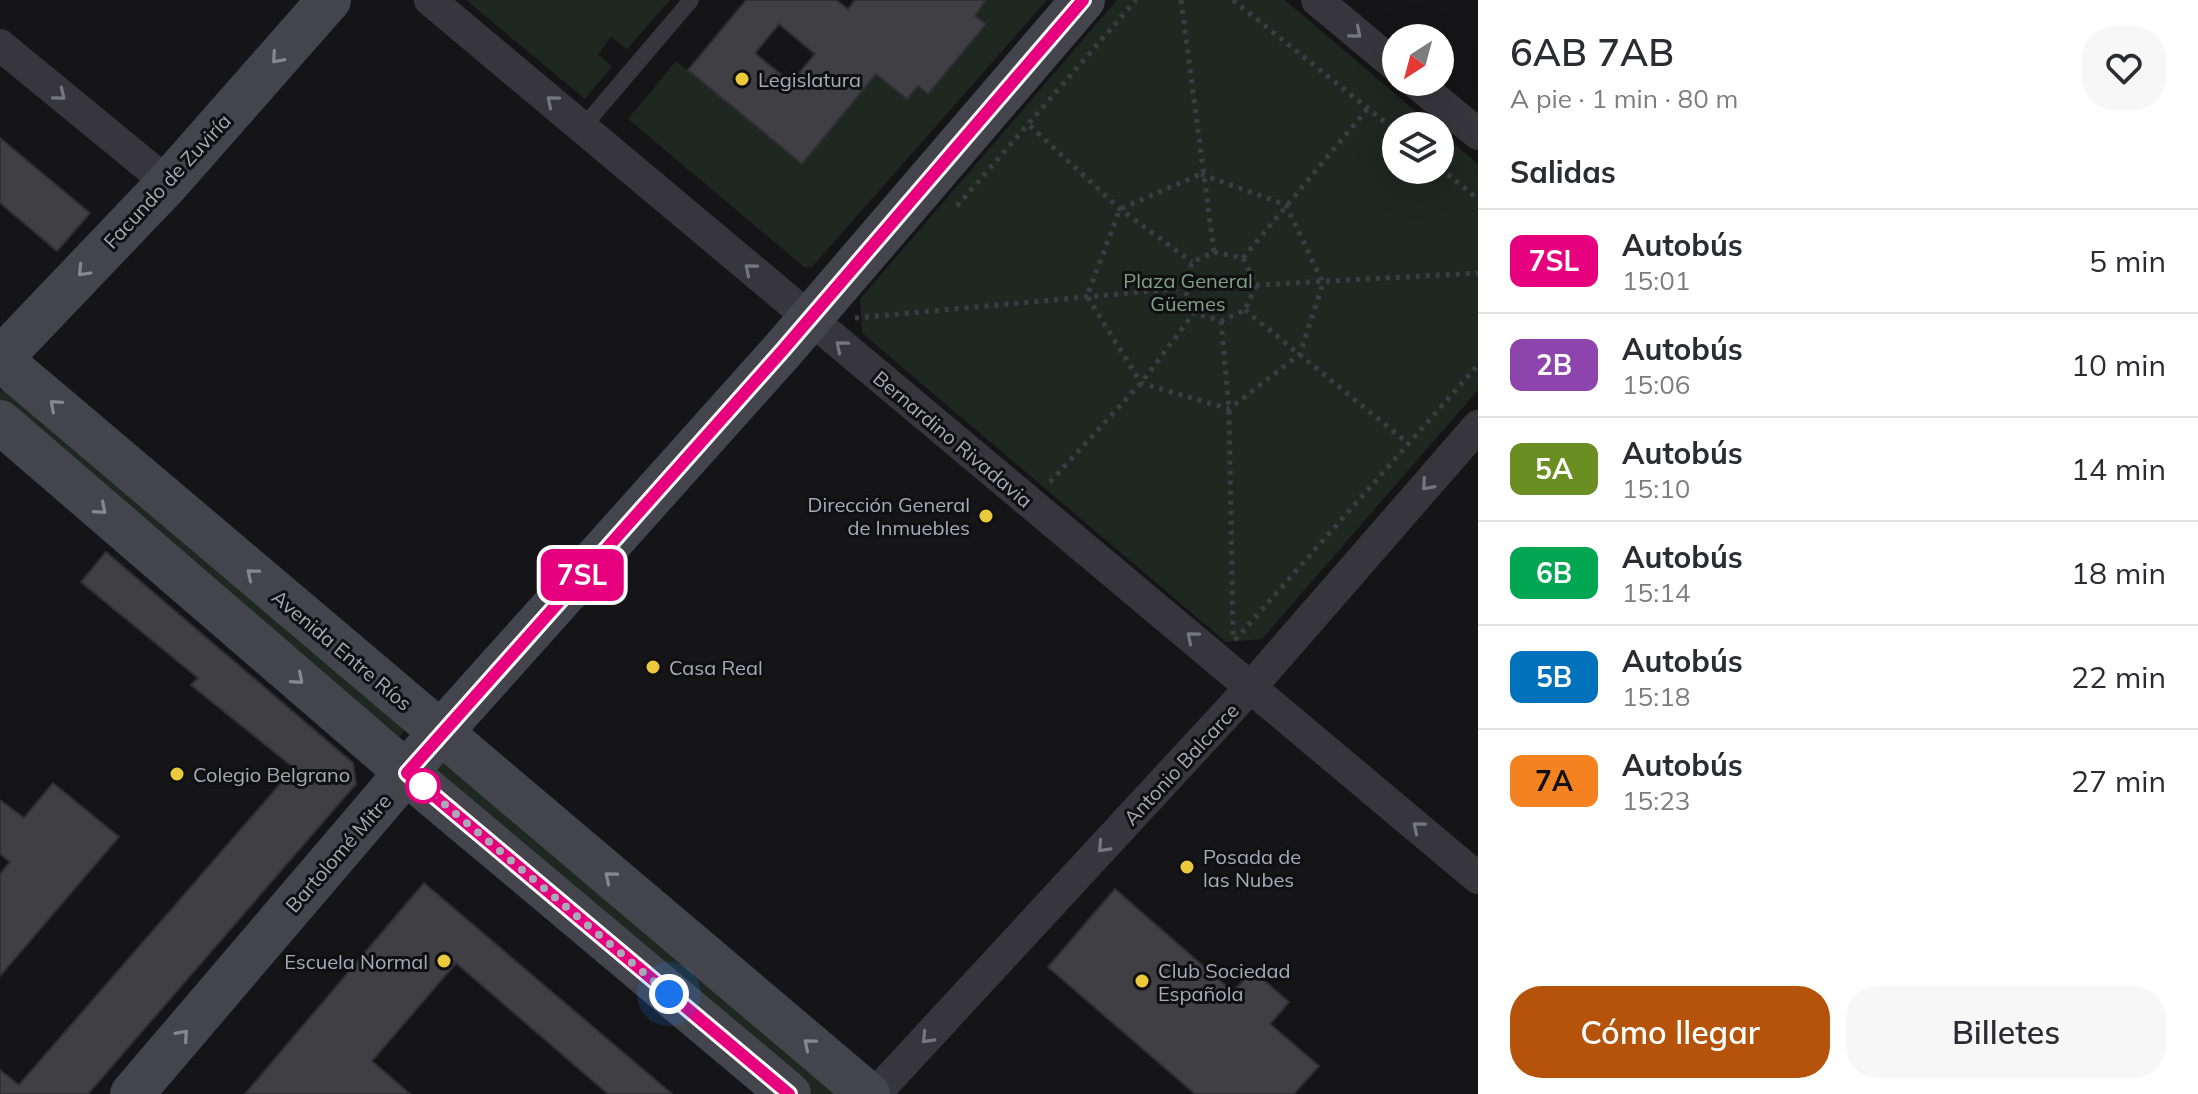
<!DOCTYPE html>
<html lang="es">
<meta charset="utf-8">
<style>
:root{--surface:#fff;--page:#f7f7f7;--text:#2b2b33;--muted:#7c7c81;--line:#e1e1e2;--accent:#b45309}
body{margin:0;font-family:Mulish,sans-serif;background:var(--page);color:var(--text);height:100vh;display:flex;flex-direction:column;font-size:30px;white-space:nowrap}
*{box-sizing:border-box;margin:0}
p{font-size:26px;color:var(--muted)}
.icon{flex:none;width:44px;height:44px;fill:none;stroke:currentColor;stroke-width:2;stroke-linecap:round;stroke-linejoin:round}
.map{position:relative;flex:1;overflow:hidden}
.drawer{display:flex;flex-direction:column;background:var(--surface);width:720px}
.drawer>*{flex:none}
.badge{padding:0 16px;border-radius:12px;font-size:28px;line-height:52px}
.needle{width:52px;rotate:216deg}
.tools{position:absolute;left:1382px;top:24px;display:grid;gap:16px}
.tools a{display:grid;place-items:center;width:72px;height:72px;border-radius:50%;background:var(--surface);box-shadow:0 8px 32px #0002;font-size:40px}
.you{position:absolute;width:40px;height:40px;margin:-20px;border:6px solid #fff;border-radius:50%;background:#1a73e8;box-shadow:0 0 0 12px #1a73e833}
.map>.badge{position:absolute;translate:-50% -50%;box-shadow:0 0 0 4px #fff}
h2{padding:0 32px;font-size:30px;line-height:72px}
.round{display:grid;place-items:center;flex:none;width:84px;height:84px;border-radius:32px;background:var(--page)}
.headline{display:flex;align-items:center;justify-content:space-between;height:136px;padding:0 32px}
h1{font-size:38px;font-weight:600;line-height:60px}
.primary-button{display:flex;gap:16px;margin-top:auto;padding:16px 32px}
.primary-button a{flex:1;height:92px;border-radius:32px;background:var(--accent);color:#fff;font-size:32px;font-weight:600;line-height:92px;text-align:center}
.primary-button a+a{background:var(--page);color:var(--text)}
ul{padding:0;list-style:none}
li{display:flex;align-items:center;gap:24px;height:104px;padding:0 32px;border-top:2px solid var(--line)}
li div{flex:1}
li b{display:block;font-size:30px}
li em{font-style:normal}
li .badge{min-width:88px;font-weight:700;text-align:center}
main{display:flex;flex:1;min-height:0}
.map>svg:first-child{display:block}
</style>
<main>
<div class="map">
<svg width="1478" height="1094" viewBox="0 0 1478 1094">
<rect width="100%" height="100%" fill="#151517"/>
<g fill="#1f2721">
<polygon points="466,0 670,0 627,49 611,37 598,54 612,67 585,99"/>
<polygon points="986,0 1047,0 812,267 804,267 628,119 676,61 802,164 876,74 907,99 918,86 928,94 986,24 975,16"/>
<polygon points="1117,0 1285,0 1433,126 1396,126 1396,170 1440,170 1440,132 1478,164 1478,390 1262,639 1226,642 862,333 860,299"/>
<polygon points="6,385 410,724 396,741 0,408 0,392"/>
<polygon points="443,755 847,1094 813,1094 429,772"/>
</g>
<g fill="#403f44" stroke="#302f33" stroke-width="2" fill-rule="evenodd">
<path d="M836,0L848,9L855,0H986L975,16L986,24L928,94L918,86L907,99L876,74L802,164L688,70L746,0ZM779,24L815,54L791,83L755,53Z"/>
<polygon points="0,138 90,213 57,251 0,203"/>
<polygon points="106,552 353,763 356,784 88,1094 0,1094 0,1070 19,1085 294,768 191,685 198,678 81,582"/>
<polygon points="53,783 119,837 0,976 0,874 10,862 0,854 0,800 24,818"/>
<polygon points="424,883 672,1094 608,1094 456,963 372,1061 410,1094 245,1094"/>
<polygon points="1115,889 1233,992 1252,970 1289,1002 1270,1024 1319,1066 1294,1094 1195,1094 1048,967"/>
</g>
<g fill="none" stroke-linecap="round" stroke-linejoin="round">
<g stroke="#3c3d43" stroke-width="5" stroke-dasharray="4 6" stroke-linecap="butt">
<polyline points="1181,0 1214,252"/>
<polyline points="1233,0 1396,131"/>
<polyline points="1030,126 1120,209 1192,262"/>
<polyline points="1440,168 1478,199"/>
<polygon points="1201,174 1286,205 1323,283 1300,354 1229,409 1141,383 1087,296 1120,209"/>
<polyline points="957,206 1136,0"/>
<polygon points="1214,252 1243,258 1256,285 1245,310 1221,321 1194,313 1184,288 1192,262"/>
<polyline points="1243,258 1368,108"/>
<polyline points="1256,285 1478,273"/>
<polyline points="1245,310 1409,444"/>
<polyline points="855,318 1184,288"/>
<polyline points="1221,321 1229,409 1233,636"/>
<polyline points="1050,482 1141,383 1194,313"/>
<polyline points="1235,640 1478,365"/>
</g>
<polyline stroke="#36363c" stroke-width="16" points="583,127 691,0"/>
<g stroke="#36363c" stroke-width="32">
<polyline points="430,0 1478,878"/>
<polyline points="1317,0 1396,66"/>
<polyline points="0,45 168,183"/>
<polyline points="1415,82 1478,134"/>
<polyline points="875,1094 1251,687 1478,426"/>
</g>
<g stroke="#44454c" stroke-width="44">
<polyline points="0,359 868,1094"/>
<polyline points="0,359 168,183 329,0"/>
<polyline points="0,422 428,791 789,1094"/>
<polyline points="132,1094 439,734 782,351 1083,0"/>
</g>
</g>
<defs><path id="oneway-chevron" d="M-2-3.5L2.5 0L-2 3.5" fill="none" stroke-width="1.6" stroke-linecap="round" stroke-linejoin="round" transform="scale(2)"/></defs>
<g stroke="#75767f">
<use href="#oneway-chevron" transform="translate(1356 33) rotate(40)"/>
<use href="#oneway-chevron" transform="translate(60 95) rotate(39)"/>
<use href="#oneway-chevron" transform="translate(552 101) rotate(-140)"/>
<use href="#oneway-chevron" transform="translate(750 269) rotate(-140)"/>
<use href="#oneway-chevron" transform="translate(841 346) rotate(-140)"/>
<use href="#oneway-chevron" transform="translate(1427 485) rotate(131)"/>
<use href="#oneway-chevron" transform="translate(1192 637) rotate(-140)"/>
<use href="#oneway-chevron" transform="translate(1418 827) rotate(-140)"/>
<use href="#oneway-chevron" transform="translate(1103 847) rotate(133)"/>
<use href="#oneway-chevron" transform="translate(927 1038) rotate(133)"/>
</g>
<g stroke="#858791">
<use href="#oneway-chevron" transform="translate(277 58) rotate(131)"/>
<use href="#oneway-chevron" transform="translate(83 271) rotate(134)"/>
<use href="#oneway-chevron" transform="translate(55 405) rotate(-139)"/>
<use href="#oneway-chevron" transform="translate(101 509) rotate(41)"/>
<use href="#oneway-chevron" transform="translate(252 574) rotate(-140)"/>
<use href="#oneway-chevron" transform="translate(298 679) rotate(41)"/>
<use href="#oneway-chevron" transform="translate(610 877) rotate(-140)"/>
<use href="#oneway-chevron" transform="translate(183 1035) rotate(-49)"/>
<use href="#oneway-chevron" transform="translate(809 1044) rotate(-140)"/>
</g>
<g fill="none" stroke-linecap="round" stroke-linejoin="round">
<g stroke="#fff" stroke-width="18">
<polyline id="line" points="789,1094 407,773 782,351 1083,0"/>
</g>
<use href="#line" stroke="#e6007e" stroke-width="12"/>
<polyline stroke="#a8aab6" stroke-width="8" stroke-dasharray="0 14.4" points="423,786 669,994"/>
</g>
<g fill="#eac93a" stroke="#101012" stroke-width="3">
<circle cx="742" cy="79" r="8"/>
<circle cx="986" cy="516" r="8"/>
<circle cx="653" cy="667" r="8"/>
<circle cx="177" cy="774" r="8"/>
<circle cx="1187" cy="867" r="8"/>
<circle cx="444" cy="961" r="8"/>
<circle cx="1142" cy="981" r="8"/>
</g>
<circle fill="#fff" stroke="#e6007e" stroke-width="4" cx="423" cy="786" r="16"/>
<g text-anchor="middle" dominant-baseline="central" stroke-width="6" stroke-linejoin="round" paint-order="stroke">
<g font-size="20" fill="#a8aab6" stroke="#101012" text-anchor="start">
<text x="758" y="79">Legislatura</text>
<text x="970" y="504" text-anchor="end">Dirección General<tspan x="970" dy="23">de Inmuebles</tspan></text>
<text x="669" y="667">Casa Real</text>
<text x="193" y="774">Colegio Belgrano</text>
<text x="1203" y="856">Posada de<tspan x="1203" dy="23">las Nubes</tspan></text>
<text x="428" y="961" text-anchor="end">Escuela Normal</text>
<text x="1158" y="970">Club Sociedad<tspan x="1158" dy="23">Española</tspan></text>
</g>
<g font-size="20" fill="#a8aab6" stroke="#101012">
<text transform="translate(167 181) rotate(-47)">Facundo de Zuviría</text>
<text transform="translate(953 439) rotate(40)">Bernardino Rivadavia</text>
<text transform="translate(342 650) rotate(40)">Avenida Entre Ríos</text>
<text transform="translate(1181 764) rotate(-47)">Antonio Balcarce</text>
<text transform="translate(338 853) rotate(-49)">Bartolomé Mitre</text>
</g>
<g font-size="20" fill="#7fa186" stroke="#101012">
<text x="1188" y="280">Plaza General<tspan x="1188" dy="23">Güemes</tspan></text>
</g>
</g>
</svg>
<div class="tools">
<a><svg class="needle" viewBox="-14 -14 28 28"><path d="M0-13l5 13h-10z" fill="#e53935"/><path d="M0 13l5-13h-10z" fill="#7c7c81"/></svg></a>
<a><svg class="icon" aria-label="layers" viewBox="0 0 24 24"><path d="M12 4l9 5-9 5-9-5zM3 14l9 5 9-5"/></svg></a>
</div>
<div class="you" style="left:669px;top:994px"></div>
<b class="badge" style="left:582px;top:575px;background:#e6007e;color:#fff">7SL</b>
</div>
<section class="drawer">
<div class="headline"><div><h1>6AB 7AB</h1><p>A pie · 1 min · 80 m</p></div><a class="round"><svg class="icon" aria-label="heart" viewBox="0 0 24 24"><path d="M12 20l-8-8c-3-5 5-10 8-4 3-6 11-1 8 4z"/></svg></a></div>
<h2>Salidas</h2>
<ul>
<li><span class="badge" style="background:#e6007e;color:#fff">7SL</span><div><b>Autobús</b><p>15:01</p></div><em>5 min</em></li>
<li><span class="badge" style="background:#8e44ad;color:#fff">2B</span><div><b>Autobús</b><p>15:06</p></div><em>10 min</em></li>
<li><span class="badge" style="background:#6b8e23;color:#fff">5A</span><div><b>Autobús</b><p>15:10</p></div><em>14 min</em></li>
<li><span class="badge" style="background:#00a651;color:#fff">6B</span><div><b>Autobús</b><p>15:14</p></div><em>18 min</em></li>
<li><span class="badge" style="background:#0072bc;color:#fff">5B</span><div><b>Autobús</b><p>15:18</p></div><em>22 min</em></li>
<li><span class="badge" style="background:#f58220;color:#111">7A</span><div><b>Autobús</b><p>15:23</p></div><em>27 min</em></li>
</ul>
<div class="primary-button"><a>Cómo llegar</a><a>Billetes</a></div>
</section>
</main>
